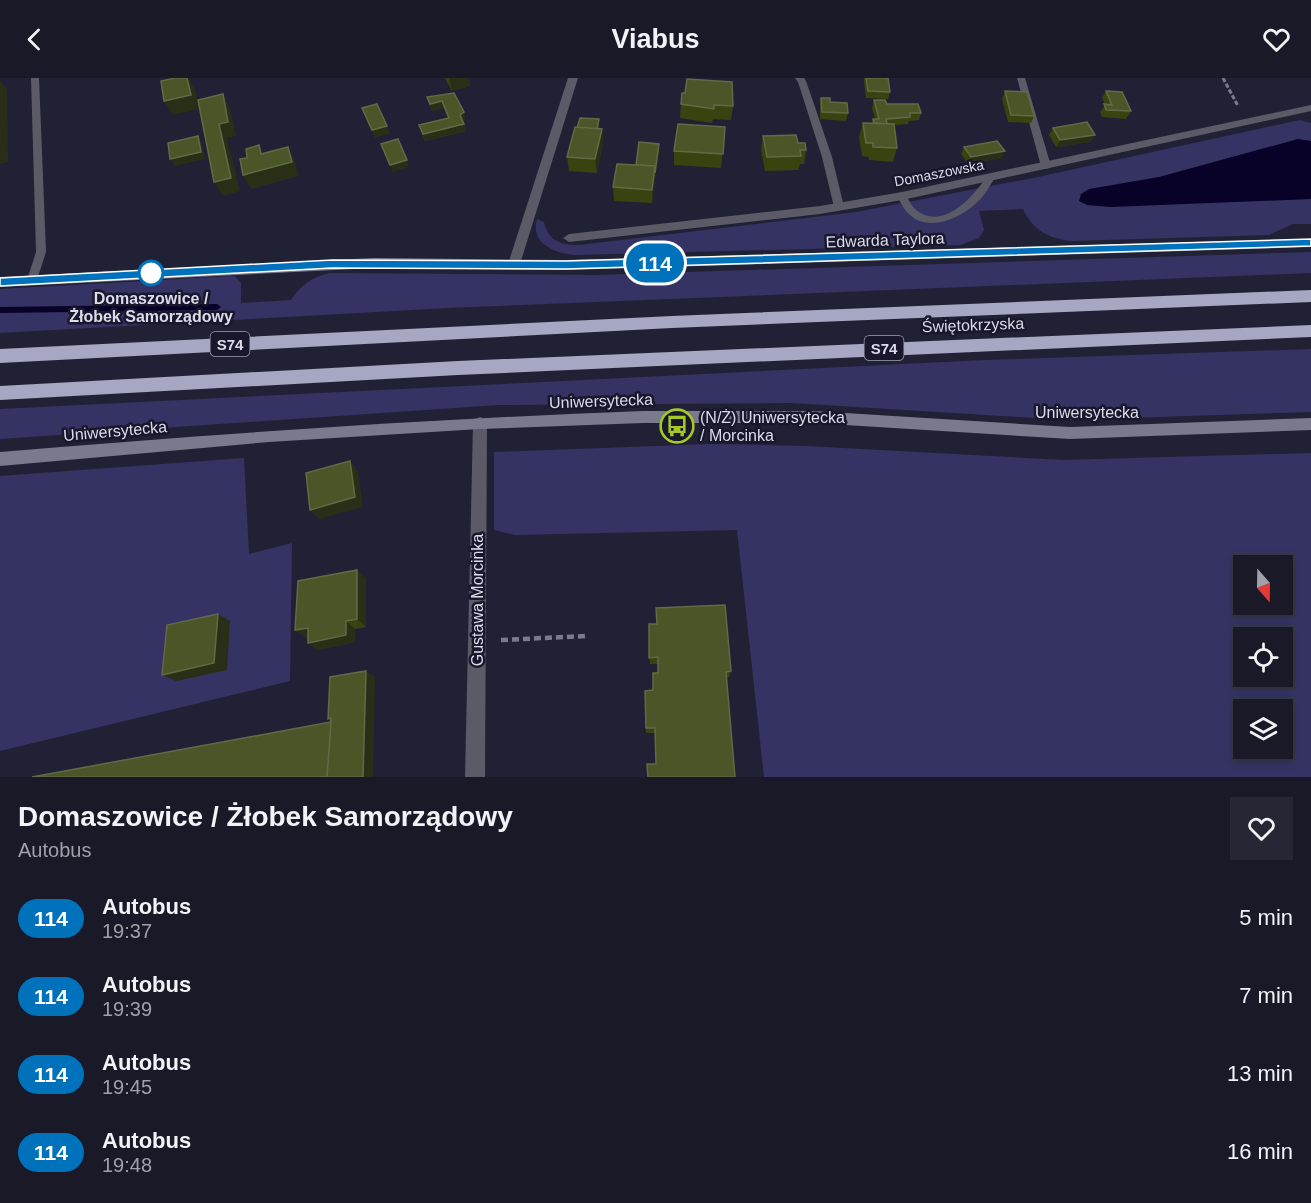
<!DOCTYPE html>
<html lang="pl">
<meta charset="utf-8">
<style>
:root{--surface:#191928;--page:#262634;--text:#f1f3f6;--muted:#9fa0a8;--line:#373845}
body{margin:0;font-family:Helvetica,sans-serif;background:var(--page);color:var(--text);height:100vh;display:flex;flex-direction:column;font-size:22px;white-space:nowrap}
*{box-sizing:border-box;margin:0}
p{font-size:20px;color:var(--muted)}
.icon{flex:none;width:33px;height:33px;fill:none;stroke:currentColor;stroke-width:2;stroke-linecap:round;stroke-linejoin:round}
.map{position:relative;height:699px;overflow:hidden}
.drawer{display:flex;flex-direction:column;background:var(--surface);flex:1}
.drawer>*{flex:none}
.badge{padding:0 12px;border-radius:20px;font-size:21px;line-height:39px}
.needle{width:39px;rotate:160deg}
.tools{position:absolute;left:1233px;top:477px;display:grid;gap:12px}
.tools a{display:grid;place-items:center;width:60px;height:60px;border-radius:0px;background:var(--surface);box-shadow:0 3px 9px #0003,0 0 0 2px var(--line);font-size:30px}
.map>.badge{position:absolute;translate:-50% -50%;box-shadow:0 0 0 3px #fff}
.round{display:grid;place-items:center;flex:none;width:63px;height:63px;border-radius:0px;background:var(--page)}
.overview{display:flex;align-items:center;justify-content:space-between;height:102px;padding:0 18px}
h1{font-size:28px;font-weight:700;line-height:45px}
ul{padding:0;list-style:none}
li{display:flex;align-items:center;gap:18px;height:78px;padding:0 18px}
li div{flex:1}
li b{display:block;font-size:22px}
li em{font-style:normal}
li .badge{min-width:66px;font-weight:700;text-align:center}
header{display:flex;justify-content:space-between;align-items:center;height:78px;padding:0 18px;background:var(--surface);font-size:27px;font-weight:700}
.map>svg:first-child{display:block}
</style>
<header><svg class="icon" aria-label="back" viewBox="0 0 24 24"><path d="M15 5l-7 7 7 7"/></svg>Viabus<svg class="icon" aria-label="heart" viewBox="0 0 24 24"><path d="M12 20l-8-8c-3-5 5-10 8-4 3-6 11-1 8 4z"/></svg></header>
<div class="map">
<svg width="1311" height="699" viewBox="0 0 1311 699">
<rect width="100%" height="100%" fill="#212136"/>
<g fill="#353363" fill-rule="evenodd">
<path d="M1300,42L1311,45V146H1293L1269,157L1071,163C1049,160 1033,153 1023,131L979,133L984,152L979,160L961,167L576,177C555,175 530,166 537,141L544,144C548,163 561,167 579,167L856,134L1038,99Z"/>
<path d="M1311,174V195L447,230L0,255V211L235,198L241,205V225L291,222C301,207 312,199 330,195L595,197Z"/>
<polygon points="1311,271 1311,334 1068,342 791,325 498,327 0,361 0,331 985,282"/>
<path d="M710,366L807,368L1063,382L1311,375V699H764L737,452L515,457L494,452V374ZM1244,488H1282V526H1244ZM1244,560H1282V598H1244ZM1244,632H1282V670H1244Z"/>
<polygon points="244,380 249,476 292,465 290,603 0,673 0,398"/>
</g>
<polygon fill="#080128" points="1298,61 1311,63 1311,121 1111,129 1087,127 1079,123 1081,116 1089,111 1159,99"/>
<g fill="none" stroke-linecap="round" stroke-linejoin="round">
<polygon fill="#080128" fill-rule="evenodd" points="217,226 221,229 217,232 0,235 0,229"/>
<polyline stroke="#7a7b8c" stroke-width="3" stroke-dasharray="4.5 2" stroke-linecap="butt" points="1223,0 1238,28"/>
<polyline stroke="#7a7b8c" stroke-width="4.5" stroke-dasharray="7 4" stroke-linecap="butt" points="501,562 586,558"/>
<g fill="#5a5b66" fill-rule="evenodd">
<polygon points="31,0 39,0 46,174 37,202 32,206 27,202 36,174"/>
<polygon points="795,0 804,0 806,3 832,79 844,129 842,131 839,132 834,129 822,79 798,4"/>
<polygon points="1017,0 1025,0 1051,88 1049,90 1046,91 1041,88"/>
<path d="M989,98L994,101C988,111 983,120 974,127C957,142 925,155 907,134C903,130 900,123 897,118L899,116H905C909,121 911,128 916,132C942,153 973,120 986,99Z"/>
</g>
<g fill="#5a5b66" fill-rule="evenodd">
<polygon points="568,0 578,0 520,186 514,191 508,186"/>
<polygon points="1311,27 1311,33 902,122 820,136 569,164 563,160 569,156 820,128 902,114"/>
<polygon points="480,339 485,341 487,345 485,699 465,699 473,345 475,341"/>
</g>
<g fill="#797a8b" fill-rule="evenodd">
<polygon points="1311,161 1311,169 566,192 374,190 0,209 0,199 374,180 566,182"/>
<path d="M643,333H813L1070,349L1311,340V352L1070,361L813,345H643L480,351L269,364L0,388V374C214,356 428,341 643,333Z"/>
</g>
<g fill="#a6a7c3" fill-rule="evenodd">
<polygon points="1311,212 1311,224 672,250 0,285 0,271 672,238"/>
<polygon points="1311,247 1311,259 458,297 0,322 0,308 458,283"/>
</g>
</g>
<g fill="#384410">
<polygon points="445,0 468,0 470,8 452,13"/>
<polygon points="864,0 888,0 890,14 888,21 866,20 864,4"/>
<polygon points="1005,13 1034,38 1031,45 1008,44 1002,21"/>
<polygon points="1106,13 1131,33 1126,41 1102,39 1100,34 1105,27 1102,20"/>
<polygon points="427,19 464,34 465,41 463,43 466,53 425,63 419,47 448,40 444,30 432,33"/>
<polygon points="821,20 830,24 848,35 846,43 820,41 820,27"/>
<polygon points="874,22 921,35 919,42 909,43 908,46 894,47 897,70 893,84 869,82 869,79 862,78 859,59 863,45 872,45 873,41 875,41 872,30"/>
<polygon points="681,26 733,28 731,42 713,41 712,45 680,40"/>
<polygon points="599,41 599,51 602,51 603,65 597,95 569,93 567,79 577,50"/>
<polygon points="725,49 721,90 674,87 674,73"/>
<polygon points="1053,50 1095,57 1090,64 1056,69 1049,57"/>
<polygon points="763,58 798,65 806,72 804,86 800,86 798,92 765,93 761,72"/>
<polygon points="659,66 652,125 614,123 613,109"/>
<polygon points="964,69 1002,80 968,86 961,76"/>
<polygon points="366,500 366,549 355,551 355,564 318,572 308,565 308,559 306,560"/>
<polygon points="649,546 731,593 729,599 727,600 656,686 655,655 646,655 645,613 653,612 658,595 658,586 650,586"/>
</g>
<g fill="#282f16">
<polygon points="187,0 188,0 195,11 199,31 173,37 164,23"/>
<polygon points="449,0 468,0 470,8 452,13"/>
<polygon points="0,2 7,11 8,84 0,86"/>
<polygon points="223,16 230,30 236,58 227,60 240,113 223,118 214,104 219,46"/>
<polygon points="442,23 444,30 432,33 430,26"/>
<polygon points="464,34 465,41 462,44 460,37"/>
<polygon points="464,46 466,53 425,63 423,56"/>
<polygon points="387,48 390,55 375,60 372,52"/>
<polygon points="602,51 603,65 597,95 595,81"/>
<polygon points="1095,57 1090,64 1056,69 1060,62"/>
<polygon points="198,58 202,65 205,81 175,88 170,81"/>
<polygon points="659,66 659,73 652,125 652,112"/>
<polygon points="288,69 295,83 299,98 251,111 243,97"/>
<polygon points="1005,73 1002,80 968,86 971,79"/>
<polygon points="407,82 409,89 393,94 390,87"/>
<polygon points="350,383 358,394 363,429 319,441 310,432"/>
<polygon points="357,492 366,500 366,549 357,541"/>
<polygon points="218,536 230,543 227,592 176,603 162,597"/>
<polygon points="346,543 355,551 355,564 318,572 308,565"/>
<polygon points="308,550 318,557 306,560 295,552"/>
<polygon points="366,593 375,599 373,699 363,699"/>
</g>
<g fill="#4a5528" stroke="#606a46" stroke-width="1.5">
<polygon points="175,0 187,0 191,17 164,23 161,3"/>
<polygon points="866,0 888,0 890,14 868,13"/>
<polygon points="687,1 732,4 733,28 714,27 714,31 681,26 682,15 685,15"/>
<polygon points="1005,13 1027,14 1034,38 1011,37"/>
<polygon points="1106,13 1122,14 1131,33 1106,32 1104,26 1112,27"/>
<polygon points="454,15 464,34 460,37 464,46 423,56 419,47 449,40 442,23 430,26 427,19"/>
<polygon points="223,16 228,44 219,46 231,100 214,104 198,22"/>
<polygon points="821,20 830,20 830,24 847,25 848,35 822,34"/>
<polygon points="874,22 885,22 887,26 918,26 921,35 910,35 910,39 886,41 887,46 874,45 873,41 879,41"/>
<polygon points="377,26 387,48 372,52 362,30"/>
<polygon points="580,40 599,41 597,51 577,50"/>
<polygon points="1087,44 1095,57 1060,62 1053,50"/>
<polygon points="863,45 894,46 897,70 873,69 873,65 866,65"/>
<polygon points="678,46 725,49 723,76 674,73"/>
<polygon points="575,49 602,51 595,81 567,79"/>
<polygon points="796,57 798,65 805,65 806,72 800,72 801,78 767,79 763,58"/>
<polygon points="198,58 201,74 170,81 168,65"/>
<polygon points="398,61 407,82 390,87 381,66"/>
<polygon points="997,63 1005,73 971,79 964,69"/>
<polygon points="639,64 659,66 655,95 655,88 636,87"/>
<polygon points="259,67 261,76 288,69 292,84 243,97 240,81 247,80 246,71"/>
<polygon points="617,86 655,88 652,112 613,109"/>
<polygon points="350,383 355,419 310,432 306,395"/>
<polygon points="357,492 357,541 346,543 346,557 308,565 308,550 295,552 298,503"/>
<polygon points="725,527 731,593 726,594 735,699 648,699 647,686 656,686 655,650 646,650 645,613 653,612 653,595 658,595 658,579 649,580 649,546 657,546 656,530"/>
<polygon points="218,536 214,585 162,597 167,547"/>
<polygon points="366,593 363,699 326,699 331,640 328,641 330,599"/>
<polygon points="331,644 327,699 32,699"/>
</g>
<polygon fill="#0072bc" stroke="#fff" stroke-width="1.5" points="1311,161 1311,168 566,191 332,190 0,208 0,200 332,182 566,183"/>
<defs>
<g id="bus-ring" transform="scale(1.725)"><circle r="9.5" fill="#18172c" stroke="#a4c825" stroke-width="1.5"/><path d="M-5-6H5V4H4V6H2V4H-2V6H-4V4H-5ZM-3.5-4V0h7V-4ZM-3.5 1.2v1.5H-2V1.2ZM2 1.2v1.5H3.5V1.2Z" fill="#a4c825"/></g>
</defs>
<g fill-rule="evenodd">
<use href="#bus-ring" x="677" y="348"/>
</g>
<circle fill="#fff" stroke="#0072bc" stroke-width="3" cx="151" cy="195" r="12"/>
<g text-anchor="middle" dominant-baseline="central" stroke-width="5" stroke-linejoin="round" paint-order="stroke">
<g font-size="14" fill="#dbdcea" stroke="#18172c">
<text transform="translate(939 95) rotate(-11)">Domaszowska</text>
</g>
<g fill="#18172c" stroke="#a0a1b1" stroke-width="1.5">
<rect x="210.5" y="254" width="39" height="24" rx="4.5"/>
<rect x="864.5" y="258" width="39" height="24" rx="4.5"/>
</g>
<g font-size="15" font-weight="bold" fill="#dbdcea">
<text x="230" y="266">S74</text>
<text x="884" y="270">S74</text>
</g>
<g font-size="16" fill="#dbdcea" stroke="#18172c">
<text transform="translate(885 162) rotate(-2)">Edwarda Taylora</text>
<text transform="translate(973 247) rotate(-2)">Świętokrzyska</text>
<text transform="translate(601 323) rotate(-2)">Uniwersytecka</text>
<text x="1087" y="334">Uniwersytecka</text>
<text transform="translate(115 353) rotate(-5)">Uniwersytecka</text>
<text transform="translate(477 522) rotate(-90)">Gustawa Morcinka</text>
</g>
<g font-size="16" font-weight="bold" fill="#dbdcea" stroke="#18172c">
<text x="151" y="220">Domaszowice /<tspan x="151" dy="18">Żłobek Samorządowy</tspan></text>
</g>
<g font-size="16" fill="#dbdcea" stroke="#18172c" text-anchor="start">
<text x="700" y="339">(N/Ż) Uniwersytecka<tspan x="700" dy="18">/ Morcinka</tspan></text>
</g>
</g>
</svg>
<div class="tools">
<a><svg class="needle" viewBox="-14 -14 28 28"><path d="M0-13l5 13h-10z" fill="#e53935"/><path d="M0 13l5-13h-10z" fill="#9fa0a8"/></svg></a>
<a><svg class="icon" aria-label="locate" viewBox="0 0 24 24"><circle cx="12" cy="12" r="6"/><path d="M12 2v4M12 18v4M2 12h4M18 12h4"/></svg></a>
<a><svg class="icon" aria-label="layers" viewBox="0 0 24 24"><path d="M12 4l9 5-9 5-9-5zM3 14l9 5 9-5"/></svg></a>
</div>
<b class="badge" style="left:655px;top:185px;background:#0072bc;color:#fff">114</b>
</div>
<section class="drawer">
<div class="overview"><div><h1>Domaszowice / Żłobek Samorządowy</h1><p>Autobus</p></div><a class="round"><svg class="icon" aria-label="heart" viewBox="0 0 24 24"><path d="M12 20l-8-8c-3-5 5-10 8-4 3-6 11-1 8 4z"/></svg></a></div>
<ul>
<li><span class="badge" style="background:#0072bc;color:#fff">114</span><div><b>Autobus</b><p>19:37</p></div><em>5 min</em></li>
<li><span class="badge" style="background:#0072bc;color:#fff">114</span><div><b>Autobus</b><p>19:39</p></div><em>7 min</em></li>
<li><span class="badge" style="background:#0072bc;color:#fff">114</span><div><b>Autobus</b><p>19:45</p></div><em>13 min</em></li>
<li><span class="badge" style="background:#0072bc;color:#fff">114</span><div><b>Autobus</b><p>19:48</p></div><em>16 min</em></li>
</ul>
</section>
